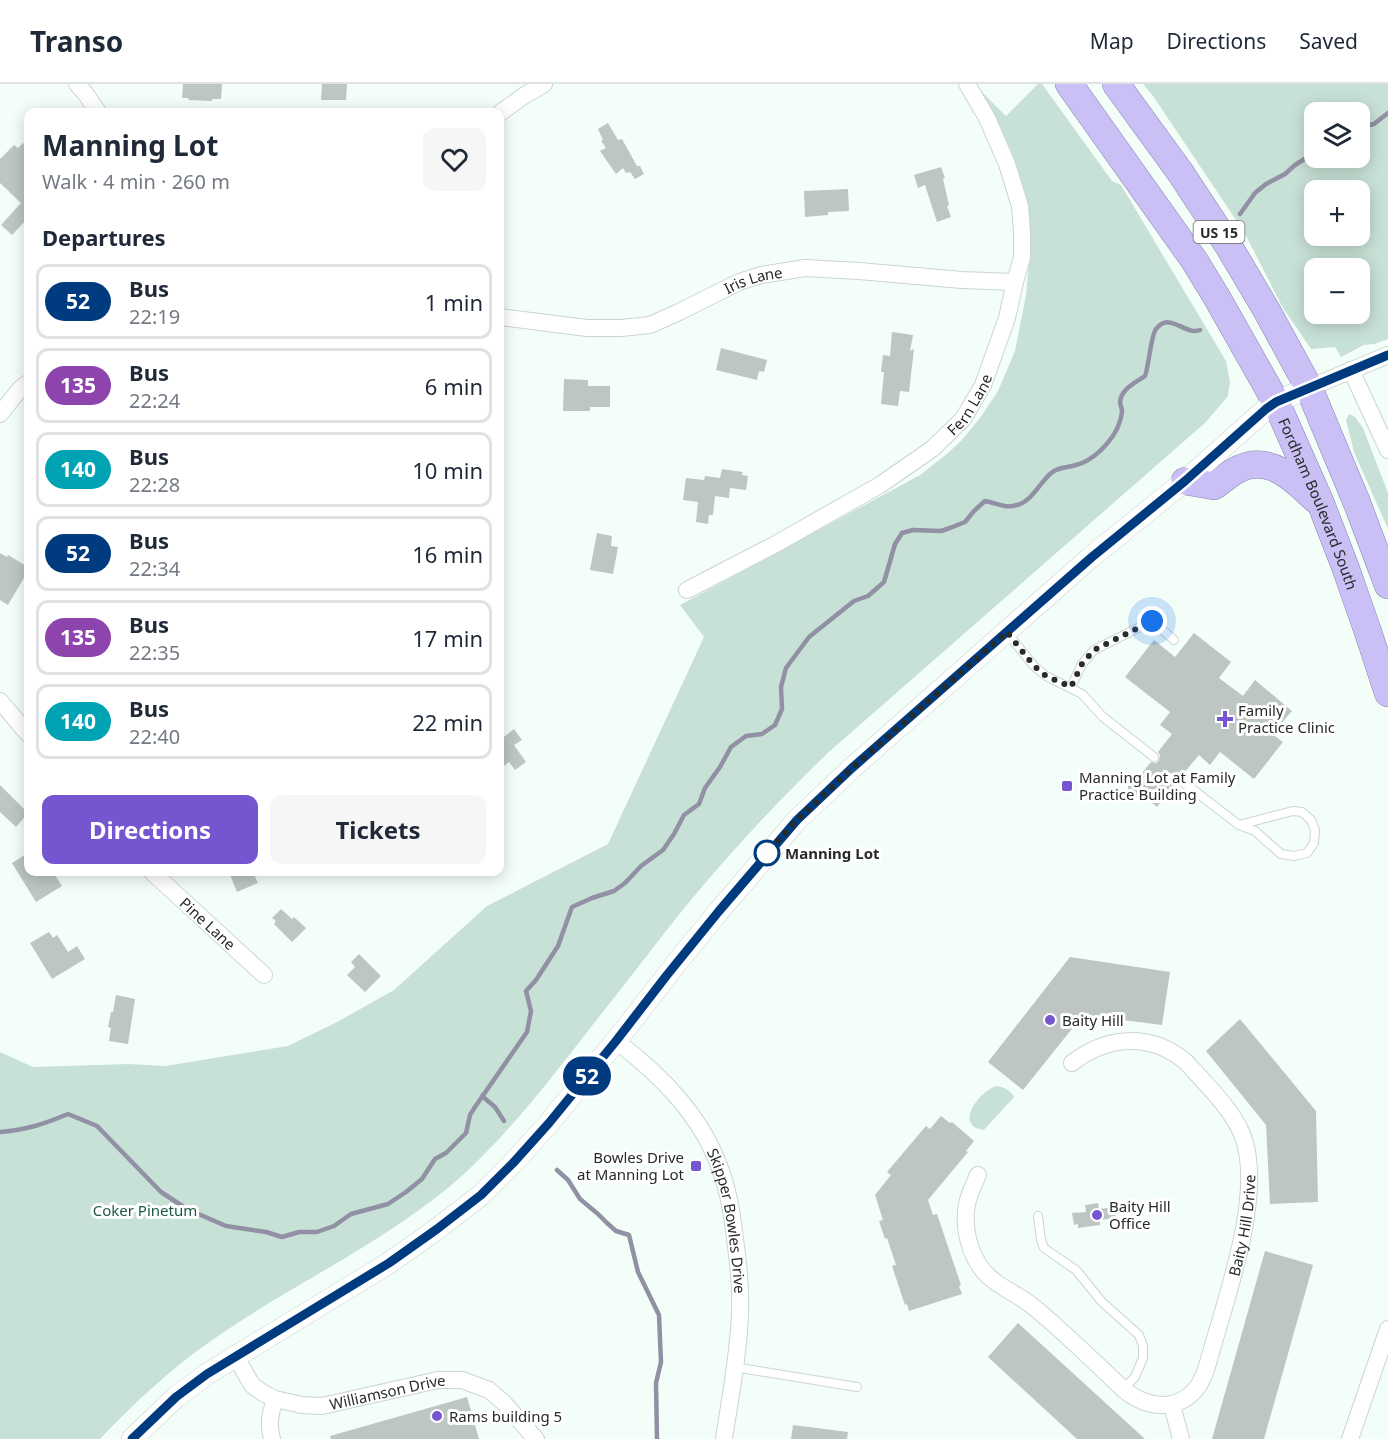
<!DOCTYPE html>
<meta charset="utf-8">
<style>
:root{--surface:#fff;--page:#f6f6f7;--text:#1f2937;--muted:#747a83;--line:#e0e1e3;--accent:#7656d0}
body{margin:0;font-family:"Noto Sans",sans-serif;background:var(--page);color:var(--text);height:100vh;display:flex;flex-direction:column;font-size:22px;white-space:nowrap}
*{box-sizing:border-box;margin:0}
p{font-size:20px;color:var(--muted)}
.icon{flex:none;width:33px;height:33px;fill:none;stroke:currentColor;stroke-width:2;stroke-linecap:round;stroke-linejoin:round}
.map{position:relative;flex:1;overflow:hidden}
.drawer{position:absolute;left:24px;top:24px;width:480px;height:768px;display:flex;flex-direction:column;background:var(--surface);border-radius:12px;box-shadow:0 3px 15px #0003}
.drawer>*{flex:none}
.badge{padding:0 12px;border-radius:20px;font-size:21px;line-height:39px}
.tools{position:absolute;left:1304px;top:18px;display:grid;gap:12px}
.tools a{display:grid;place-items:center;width:66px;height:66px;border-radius:12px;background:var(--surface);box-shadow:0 3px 15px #0003;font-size:30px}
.you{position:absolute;width:30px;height:30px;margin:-15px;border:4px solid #fff;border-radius:50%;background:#1a73e8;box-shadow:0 0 0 9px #1a73e833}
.map>.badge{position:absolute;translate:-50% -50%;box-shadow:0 0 0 3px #fff}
h2{padding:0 18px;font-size:22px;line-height:54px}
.round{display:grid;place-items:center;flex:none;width:63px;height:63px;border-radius:12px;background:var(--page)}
.overview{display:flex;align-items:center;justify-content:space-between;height:102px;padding:0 18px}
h1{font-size:28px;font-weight:700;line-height:45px}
.button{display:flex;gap:12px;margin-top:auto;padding:12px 18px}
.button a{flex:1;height:69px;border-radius:12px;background:var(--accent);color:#fff;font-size:24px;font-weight:700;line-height:69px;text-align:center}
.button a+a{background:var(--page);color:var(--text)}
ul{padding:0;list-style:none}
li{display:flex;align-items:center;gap:18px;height:75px;margin:0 12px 9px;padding:0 6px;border:3px solid var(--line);border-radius:12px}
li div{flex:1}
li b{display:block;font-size:22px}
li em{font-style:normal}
li .badge{min-width:66px;font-weight:700;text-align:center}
header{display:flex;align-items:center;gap:36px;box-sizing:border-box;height:84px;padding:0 30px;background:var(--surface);border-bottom:2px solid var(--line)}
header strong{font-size:28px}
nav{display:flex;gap:33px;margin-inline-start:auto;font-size:21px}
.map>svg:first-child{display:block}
</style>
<header>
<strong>Transo</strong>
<nav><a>Map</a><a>Directions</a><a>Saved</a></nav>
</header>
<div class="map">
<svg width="1388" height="1355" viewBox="0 0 1388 1355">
<rect width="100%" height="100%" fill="#f4fef9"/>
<g fill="#c8e1d6" fill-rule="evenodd">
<path d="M974,0L1006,32L1038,0H1042L1112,97L1121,101L1226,277L1230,298L1228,312L1206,338L830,667C784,711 742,756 701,804C668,843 638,884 606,924C561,981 518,1040 464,1090C391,1156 299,1196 218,1252C175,1281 136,1317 100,1355H0V968L33,983L129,980L165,982L288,962L337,938L394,906L487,822L608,760L704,553L680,521L920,391L948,369L961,357L980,334L998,307L1015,267L1026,211L1029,177Z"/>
<path d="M1143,0H1388V255L1374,260L1364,261L1341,273L1335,263L1311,265L1283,224L1244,148L1153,12ZM1359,28V74H1314V28ZM1359,106V152H1314V106ZM1314,184H1359V230H1314Z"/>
<polygon points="1349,330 1355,333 1363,344 1388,409 1388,445 1354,368 1346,336"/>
<path d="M997,1002C1004,1003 1011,1007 1014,1013L984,1046C953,1043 979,1006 997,1002Z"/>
</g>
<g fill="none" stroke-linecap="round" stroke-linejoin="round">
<g stroke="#9190a4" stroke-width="4.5">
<polyline points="1359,43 1374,40 1388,29"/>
<polyline points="1240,130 1255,109 1266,100 1285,90 1295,81 1314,69"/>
<polyline points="482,1012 495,1023 504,1037"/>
<path d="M0,1048C26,1046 44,1040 68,1030L97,1042L161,1108L187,1125L226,1142L266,1148L282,1153L299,1148H317L334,1142L351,1130L388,1120L406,1108L422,1095L435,1075L446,1069L466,1049L470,1031L475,1023L527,948L531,927L526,907L536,896L558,862L572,823L592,814L614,807L625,799L641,782L663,766L674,750L684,731L699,720L705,704L720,683L731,663L746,652L762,650L775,641L782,625L781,603L786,584L809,553L854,517L868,512L884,498L895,460L902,449L913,446L941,447L950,444L965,438L974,427L985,417C997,419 1005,425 1017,421C1032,417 1039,400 1050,390C1057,383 1067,384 1076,381C1093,377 1109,360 1117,345C1119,340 1122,332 1122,327C1122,324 1120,321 1120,318C1121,305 1135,299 1145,292C1149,281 1151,251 1156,245C1170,227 1185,252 1200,246"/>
<polyline points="557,1086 568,1096 580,1115 598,1130 607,1139 616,1147 629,1151 638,1188 659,1231 661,1278 656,1299 657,1355"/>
</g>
</g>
<g fill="#bdc6c2">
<polygon points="183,0 222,0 221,15 212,15 212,17 188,16 189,14 182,14"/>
<polygon points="322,0 347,0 346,16 321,16"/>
<polygon points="608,39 618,56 622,55 637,82 640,82 644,90 635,95 630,88 626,89 623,84 616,90 600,67 606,64 601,57 603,56 598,45"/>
<polygon points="23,59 28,64 28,134 12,151 1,141 21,119 0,99 0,75 14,61 18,64"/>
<polygon points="941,83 945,94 943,95 949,121 947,122 951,133 937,138 925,101 918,104 914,91"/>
<polygon points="848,105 849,127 828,128 828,131 805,133 804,107"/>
<polygon points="892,248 913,251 910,267 914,265 909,308 900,307 898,322 881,320 884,288 881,288 883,271 890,272"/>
<polygon points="721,264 767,276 764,288 759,287 757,296 716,286"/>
<polygon points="564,295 588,296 588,302 610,302 610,323 590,323 590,327 563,327"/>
<polygon points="722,385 743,388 742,391 748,392 746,406 730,404 729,414 715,412 713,431 709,431 708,440 696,438 698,418 683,416 686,394 704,396 705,392 720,394"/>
<polygon points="597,449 612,452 611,462 618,463 613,490 590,486"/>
<polygon points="0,469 7,473 8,471 28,483 28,487 8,521 0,516"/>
<polygon points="1194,549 1231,578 1219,594 1243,612 1255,596 1292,627 1272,650 1283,658 1254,695 1220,668 1210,681 1199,671 1183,690 1179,689 1174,691 1173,695 1175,700 1157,723 1144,713 1129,714 1127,691 1142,689 1151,678 1156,679 1159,676 1160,671 1158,668 1172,650 1160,641 1170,628 1125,593 1154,556 1175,573"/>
<polygon points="514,645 522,656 514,661 526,678 515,686 509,678 500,685 500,656"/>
<polygon points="0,701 28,729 16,743 0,728"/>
<polygon points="28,769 28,788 53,788 62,802 36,818 12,779"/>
<polygon points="229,788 253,788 258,799 237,808"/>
<polygon points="281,825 292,835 294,833 306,844 292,858 274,840 276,837 272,834"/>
<polygon points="49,848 53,854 57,851 68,868 77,862 85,875 52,895 30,859"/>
<polygon points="359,870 381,892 365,908 347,891 355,883 351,878"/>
<polygon points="1070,873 1170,888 1162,941 1083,931 1023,1006 988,978"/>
<polygon points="116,911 135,915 128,960 109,957 111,944 108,943 111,928 113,928"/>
<polygon points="1240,935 1316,1027 1318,1118 1270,1120 1266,1041 1206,967"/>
<polygon points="941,1032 950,1039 952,1038 974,1057 966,1067 968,1068 928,1116 933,1131 937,1130 961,1201 959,1202 962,1210 909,1227 907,1220 905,1221 892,1182 896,1181 887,1154 885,1155 879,1137 883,1136 875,1111 891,1091 887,1088 926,1042 930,1045"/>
<polygon points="1098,1119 1099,1125 1115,1123 1116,1134 1100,1136 1100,1141 1078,1144 1078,1140 1074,1141 1072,1129 1086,1128 1085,1121"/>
<polygon points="1265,1167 1313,1181 1264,1355 1212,1355"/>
<polygon points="1018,1239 1145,1355 1077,1355 988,1273"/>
<polygon points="467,1313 479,1355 331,1355 330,1352"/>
<polygon points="793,1341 848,1348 847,1355 791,1355"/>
</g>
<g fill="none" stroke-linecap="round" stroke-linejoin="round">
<g stroke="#cbd5d0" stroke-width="10">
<g id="service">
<polyline points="1007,549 1034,582 1046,592 1082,610 1103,633 1154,673"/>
<polyline points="1071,603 1082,580 1094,566 1152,537 1174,556"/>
<polyline points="1179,695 1239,741 1255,747 1281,770 1294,772 1307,769 1314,759 1315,746 1311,736 1302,728 1293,727 1239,741"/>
<polyline points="1038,1132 1041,1156 1044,1164 1076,1186 1102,1218 1139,1251 1143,1262 1143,1274 1135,1293 1123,1305"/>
<polyline points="734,1283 857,1303"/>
</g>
</g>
<g stroke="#cbd5d0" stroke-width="18">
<g id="minor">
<polyline points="77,0 85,9 98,28"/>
<polyline points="500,29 525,11 544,0"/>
<path id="s1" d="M500,233L587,244H621L650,241L679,228L739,198L761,191L805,184L859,187L962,196L1015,198"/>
<polyline points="1351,286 1388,366"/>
<polyline points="1309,304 1388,271"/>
<polyline points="0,330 20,305 28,299"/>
<path id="s2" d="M687,506L774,461L880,401L932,365L963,335L983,301L1007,234L1015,198L1022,173V148L1020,122L1007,80L987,34L967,0"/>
<polyline points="0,617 28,650"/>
<path id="s3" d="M152,788L264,891"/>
<path id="s4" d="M616,957C661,991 702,1032 721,1087C730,1112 733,1138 736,1163C739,1185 741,1206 740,1228C739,1269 730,1314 724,1355"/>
<path id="s5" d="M978,1091C973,1102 967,1114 966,1126C964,1151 972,1180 993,1196C1000,1202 1008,1206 1016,1211C1025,1216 1034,1223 1042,1230C1070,1254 1097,1280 1123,1305C1147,1325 1179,1329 1199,1301C1203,1294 1206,1287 1208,1279C1224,1219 1266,1109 1242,1050C1232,1025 1204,998 1186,978C1150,948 1107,952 1072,979"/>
<path id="s6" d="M236,1273L252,1301L263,1309L275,1315L302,1321L322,1322L438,1296H462L489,1306L503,1318L536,1355"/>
<polyline points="1172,1321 1181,1355"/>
<path d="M272,1355C268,1340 270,1330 275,1315"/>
<polyline points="1350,1355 1388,1245"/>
</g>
</g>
<g stroke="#cbd5d0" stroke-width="22">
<polyline id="tertiary" points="132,1355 176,1313 207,1290 389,1179 437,1145 481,1111 514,1078 549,1039 616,957 679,876 719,827 797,736 852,684 1091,473 1185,397 1266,325 1276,318 1309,304"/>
</g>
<g stroke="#8882ac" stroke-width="28">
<g id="trunk">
<path id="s7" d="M1069,0L1194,176L1216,212L1276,318L1321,420L1346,485L1368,548L1388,609"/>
<polyline points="1116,0 1180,88 1228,161 1267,227 1309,304 1357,419 1388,501"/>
<path d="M1185,397L1214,402C1223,396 1231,388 1241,384C1271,371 1296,397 1315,415"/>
</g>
</g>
<use href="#service" stroke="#fff" stroke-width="8"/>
<use href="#minor" stroke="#fff" stroke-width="16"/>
<use href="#tertiary" stroke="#fff" stroke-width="21"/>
<use href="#trunk" stroke="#cac0f6" stroke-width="27"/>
</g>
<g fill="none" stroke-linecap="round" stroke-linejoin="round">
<g stroke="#fff" stroke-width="14">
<polyline id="line" points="132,1355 176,1313 207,1290 389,1179 437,1145 481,1111 514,1078 549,1039 616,957 667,891 719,827 797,736 852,684 1092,473 1185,397 1266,325 1276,318 1388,271"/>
</g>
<use href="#line" stroke="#003b80" stroke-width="9"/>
<polyline stroke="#272b29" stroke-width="6" stroke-dasharray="0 10.8" points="767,769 762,775 797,736 852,684 1007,548 1034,582 1046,592 1071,603 1082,580 1094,566 1152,537"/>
</g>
<g fill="#7656d0" stroke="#fff" stroke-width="2">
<path d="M1222 626h6v6h6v6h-6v6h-6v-6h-6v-6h6z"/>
<rect x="1061" y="696" width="12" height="12" rx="3"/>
<circle cx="1050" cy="936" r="6"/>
<rect x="690" y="1076" width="12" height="12" rx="3"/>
<circle cx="1097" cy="1131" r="6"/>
<circle cx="437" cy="1332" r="6"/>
</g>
<circle fill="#fff" stroke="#003b80" stroke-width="3" cx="767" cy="769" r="12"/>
<g text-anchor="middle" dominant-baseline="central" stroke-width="6" stroke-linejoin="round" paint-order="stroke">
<rect fill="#fff" stroke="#686b69" stroke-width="1.5" x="1193.5" y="137" width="51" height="22" rx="4.5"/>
<g font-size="14" font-weight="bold" fill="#272b29">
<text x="1219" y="148">US 15</text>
</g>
<g font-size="15" fill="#272b29" stroke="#fff">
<text stroke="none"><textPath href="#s1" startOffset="264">Iris Lane</textPath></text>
<text stroke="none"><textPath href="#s2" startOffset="342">Fern Lane</textPath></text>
<text stroke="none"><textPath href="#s7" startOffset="490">Fordham Boulevard South</textPath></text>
<text stroke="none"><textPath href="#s3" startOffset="76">Pine Lane</textPath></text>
<text stroke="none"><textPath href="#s4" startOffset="220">Skipper Bowles Drive</textPath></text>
<text stroke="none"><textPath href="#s5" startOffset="538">Baity Hill Drive</textPath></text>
<text stroke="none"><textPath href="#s6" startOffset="174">Williamson Drive</textPath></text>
</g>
<g font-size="15" fill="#272b29" stroke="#fff" text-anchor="start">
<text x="1238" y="626">Family<tspan x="1238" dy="17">Practice Clinic</tspan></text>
<text x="1079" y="693">Manning Lot at Family<tspan x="1079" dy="17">Practice Building</tspan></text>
<text x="1062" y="936">Baity Hill</text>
<text x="684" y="1073" text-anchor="end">Bowles Drive<tspan x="684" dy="17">at Manning Lot</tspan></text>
<text x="1109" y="1122">Baity Hill<tspan x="1109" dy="17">Office</tspan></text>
<text x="449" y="1332">Rams building 5</text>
</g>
<g font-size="15" font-weight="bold" fill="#272b29" stroke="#fff" text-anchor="start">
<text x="785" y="769">Manning Lot</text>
</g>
<g font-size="15" fill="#1c5945" stroke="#fff">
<text x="145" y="1126">Coker Pinetum</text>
</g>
</g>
</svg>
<div class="tools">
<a><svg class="icon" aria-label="layers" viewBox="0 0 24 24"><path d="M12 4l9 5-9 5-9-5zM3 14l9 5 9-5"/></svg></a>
<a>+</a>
<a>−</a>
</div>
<div class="you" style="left:1152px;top:537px"></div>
<b class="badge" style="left:587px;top:992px;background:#003b80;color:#fff">52</b>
<section class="drawer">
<div class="overview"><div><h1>Manning Lot</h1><p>Walk · 4 min · 260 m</p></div><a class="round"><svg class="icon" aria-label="heart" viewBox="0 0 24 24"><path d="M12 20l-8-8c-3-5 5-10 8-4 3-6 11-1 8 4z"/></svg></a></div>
<h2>Departures</h2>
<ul>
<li><span class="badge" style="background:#003b80;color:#fff">52</span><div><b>Bus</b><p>22:19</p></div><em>1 min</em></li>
<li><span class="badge" style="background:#8e44ad;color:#fff">135</span><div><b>Bus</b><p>22:24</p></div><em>6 min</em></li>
<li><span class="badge" style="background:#00a3b4;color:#fff">140</span><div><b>Bus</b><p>22:28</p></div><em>10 min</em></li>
<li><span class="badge" style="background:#003b80;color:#fff">52</span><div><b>Bus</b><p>22:34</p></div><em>16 min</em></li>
<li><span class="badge" style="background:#8e44ad;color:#fff">135</span><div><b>Bus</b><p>22:35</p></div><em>17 min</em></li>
<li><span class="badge" style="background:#00a3b4;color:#fff">140</span><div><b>Bus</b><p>22:40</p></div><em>22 min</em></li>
</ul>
<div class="button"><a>Directions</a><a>Tickets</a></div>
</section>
</div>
